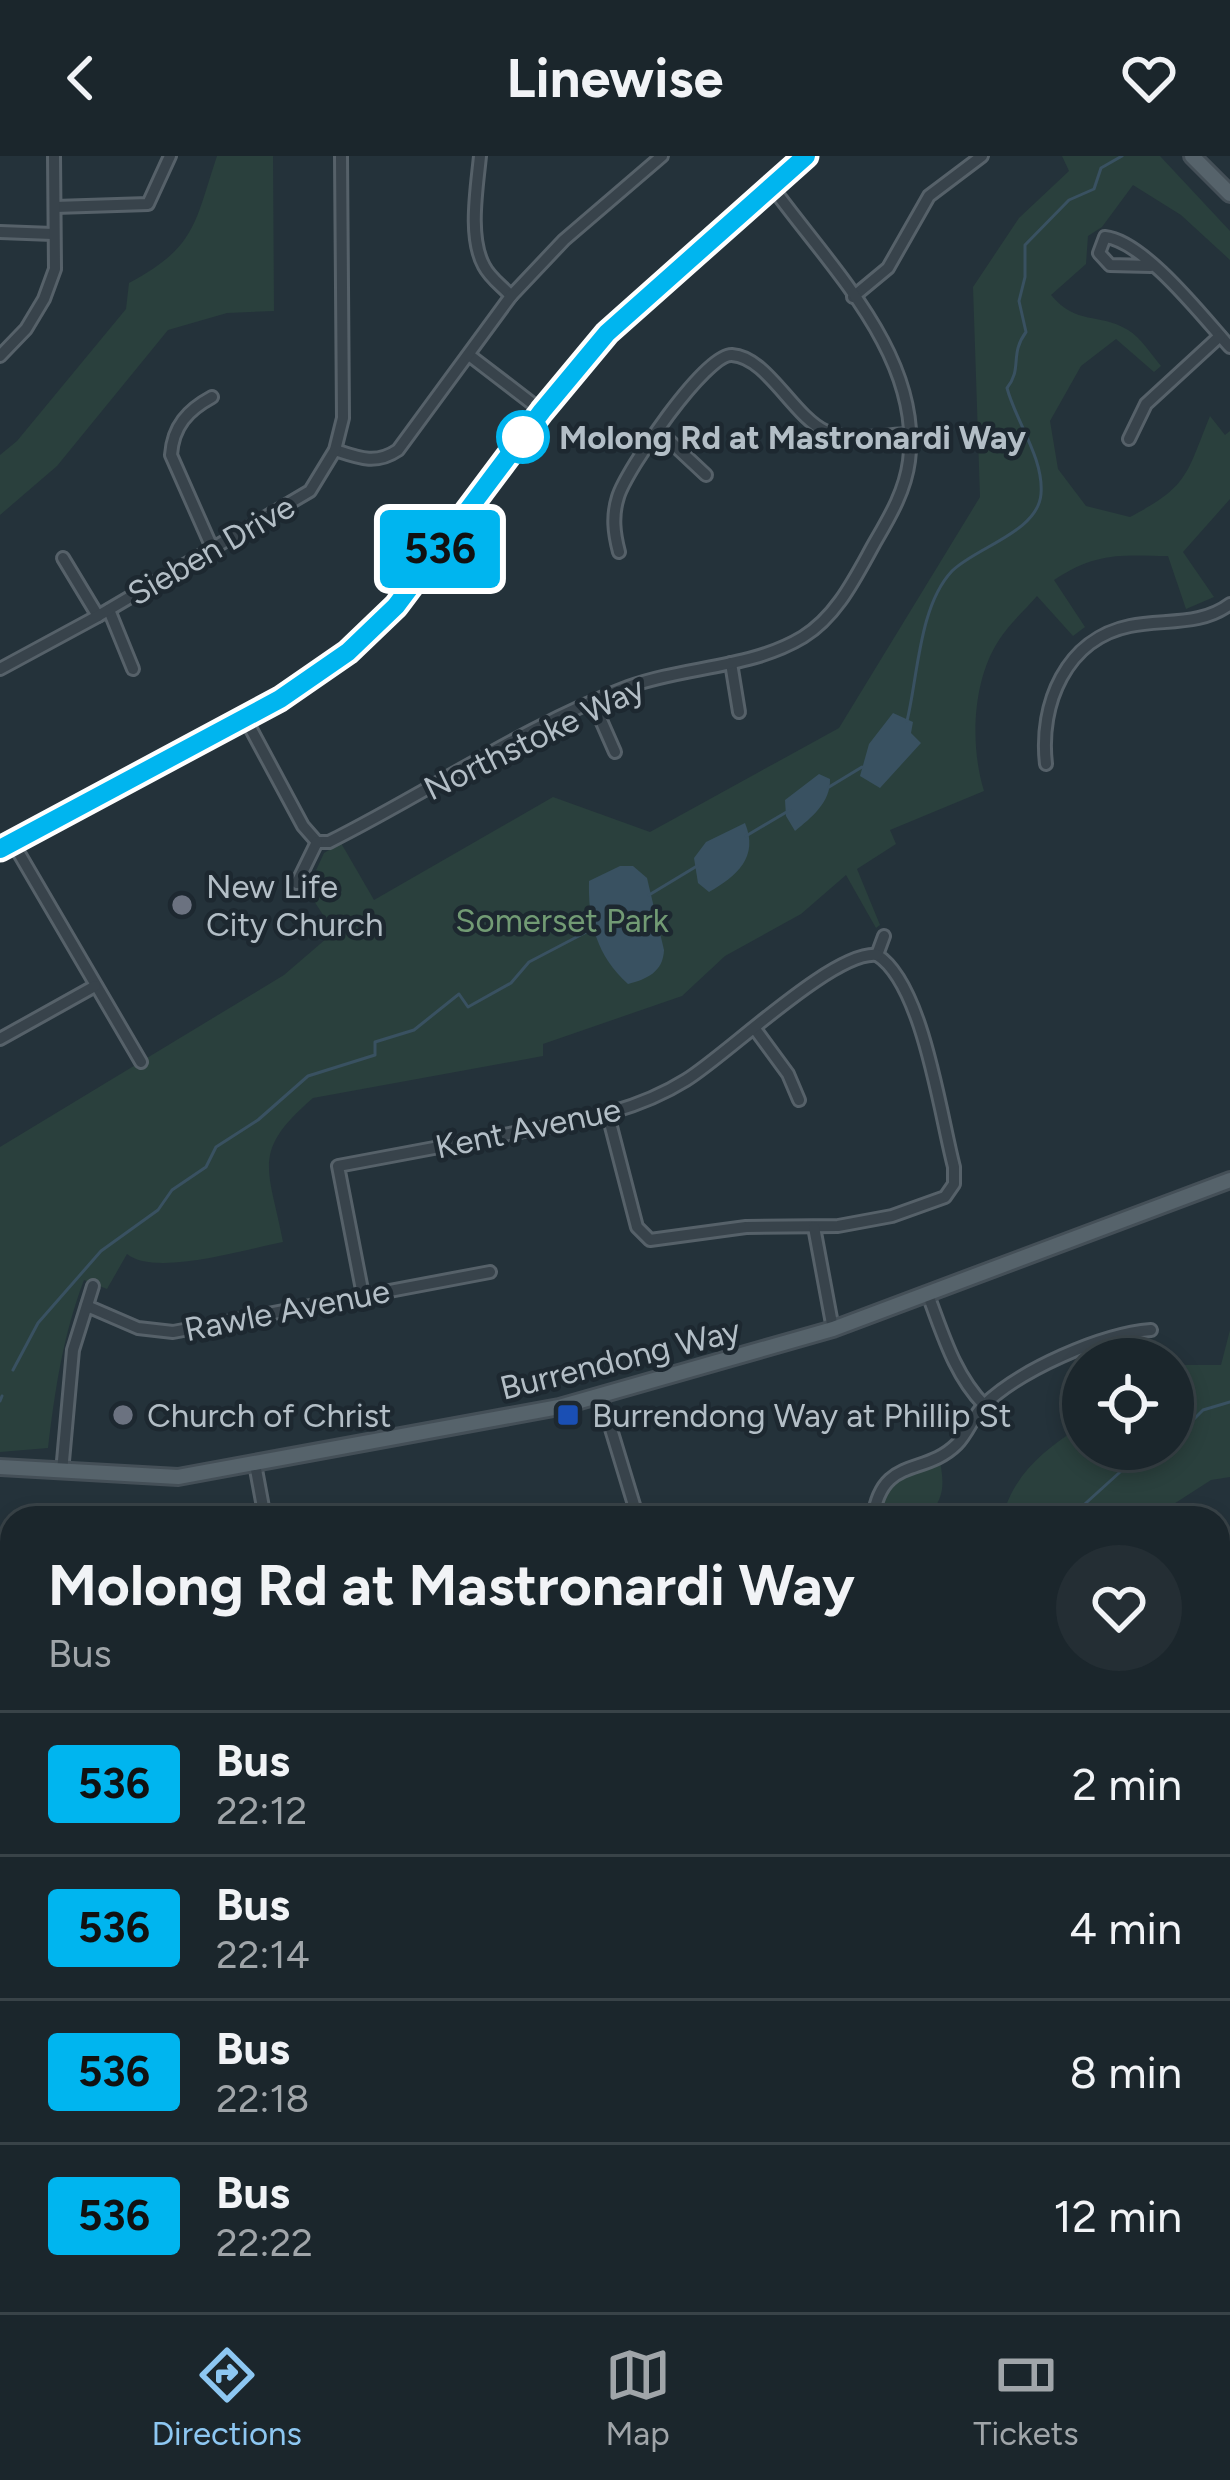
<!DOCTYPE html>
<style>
:root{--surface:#1b262c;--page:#242e34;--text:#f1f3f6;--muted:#a0a5a9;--line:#394348;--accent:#8dc7f2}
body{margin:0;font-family:Figtree,sans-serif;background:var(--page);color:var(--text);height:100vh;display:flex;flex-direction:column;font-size:45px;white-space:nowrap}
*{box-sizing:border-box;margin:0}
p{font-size:39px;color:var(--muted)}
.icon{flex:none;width:66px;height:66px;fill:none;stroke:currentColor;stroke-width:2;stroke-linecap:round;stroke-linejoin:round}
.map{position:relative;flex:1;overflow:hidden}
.side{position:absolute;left:0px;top:1350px;width:1230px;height:807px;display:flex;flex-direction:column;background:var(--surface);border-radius:36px 36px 0 0;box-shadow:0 6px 18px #0003,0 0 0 3px var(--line)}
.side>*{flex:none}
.badge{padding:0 24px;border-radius:9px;font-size:42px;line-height:78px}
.buttons{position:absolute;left:1062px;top:1182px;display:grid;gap:24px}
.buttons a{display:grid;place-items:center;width:132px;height:132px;border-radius:50%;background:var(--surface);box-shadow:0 6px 18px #0003,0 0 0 3px var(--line);font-size:60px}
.map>.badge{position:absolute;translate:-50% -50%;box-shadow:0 0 0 6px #fff}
.round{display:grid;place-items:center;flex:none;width:126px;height:126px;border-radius:63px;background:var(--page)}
.headline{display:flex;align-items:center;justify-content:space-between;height:204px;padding:0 48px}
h1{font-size:57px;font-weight:700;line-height:90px}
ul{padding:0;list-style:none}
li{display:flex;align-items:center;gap:36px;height:144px;padding:0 48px;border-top:3px solid var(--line)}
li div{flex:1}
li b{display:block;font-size:45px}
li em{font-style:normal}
li .badge{min-width:132px;font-weight:700;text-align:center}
header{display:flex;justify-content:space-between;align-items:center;height:156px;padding:0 48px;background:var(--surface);font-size:54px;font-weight:700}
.menu{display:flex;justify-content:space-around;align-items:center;height:168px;border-top:3px solid var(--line);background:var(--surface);font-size:33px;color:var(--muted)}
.menu a{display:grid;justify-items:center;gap:6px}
.menu .selected{color:var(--accent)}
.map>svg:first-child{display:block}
</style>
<header><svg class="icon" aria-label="back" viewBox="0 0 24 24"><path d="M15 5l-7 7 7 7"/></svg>Linewise<svg class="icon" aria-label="heart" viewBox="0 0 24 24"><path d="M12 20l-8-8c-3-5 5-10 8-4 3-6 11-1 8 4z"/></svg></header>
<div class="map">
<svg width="1230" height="2156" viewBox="0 0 1230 2156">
<rect width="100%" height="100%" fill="#24323a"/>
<g fill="#2a403d">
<path d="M217,0H273L274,155L227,157L168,174L57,310L0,359V299L17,285L126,153L129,127C196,91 194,69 217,0Z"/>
<path d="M1062,0H1160L1230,75V104L1181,59L1133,29L1102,71L1088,80L1086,108L1051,139C1077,170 1098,156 1128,174C1141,182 1151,198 1161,210L1154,216L1116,183L1081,210L1050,265L1058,313L1086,350L1130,361C1189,330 1186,319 1210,260L1225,279L1230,275V343L1183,396L1214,441L1186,453L1168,400C1120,399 1096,396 1054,424L1085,471L1073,480L1037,440C1025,454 1009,468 999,484C972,525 970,590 984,635L890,674L896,688L857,713L880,769L876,772L846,719L801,758L725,800L682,840L543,888V900L313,942C250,996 269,1012 283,1086C246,1093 155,1121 127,1098L107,1133L84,1124C63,1179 55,1234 48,1292L0,1296V991L284,819L334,776L307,734L324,697L341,687L374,744L553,641L650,676L839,572L980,341L973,131L1019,62L1069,15Z"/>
<path d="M1230,1174V1321L1211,1324L1152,1362H1002C1014,1318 1042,1296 1079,1271L1083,1270V1293H1173L1178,1209H1221Z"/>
<path d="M939,1300C944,1327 946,1340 927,1362H873L887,1325Z"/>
<polygon points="1218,2052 1230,2069 1230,2112 1218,2109"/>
<polygon points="663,2145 825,2145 818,2156 664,2156"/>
</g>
<g fill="#395161">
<polygon points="893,557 913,566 911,577 921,587 880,632 860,620 869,588"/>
<path d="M819,618L830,623C831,646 811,662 795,675L786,660L785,644Z"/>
<path d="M745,667C759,701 737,720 709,736L698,727L694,702L706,686Z"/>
<path d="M620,710H633L647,722L664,794C663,816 647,823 628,828C597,800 588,767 589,725Z"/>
</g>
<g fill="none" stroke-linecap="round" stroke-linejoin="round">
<g stroke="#395161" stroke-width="3">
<path d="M907,565C918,520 919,450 952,415C976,391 1038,376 1041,338C1044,302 1016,266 1007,232C1023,212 1009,199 1026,176L1019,145L1025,121V89L1069,44L1094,33L1101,12L1122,0"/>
<polyline points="829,631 862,611"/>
<polyline points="746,680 790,654"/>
<polyline points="649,739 697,710"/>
<polyline points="13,1214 38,1167 101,1095 158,1054 172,1034 206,1011 216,991 258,964 308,920 375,899 375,886 414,874 459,838 468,851 511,827 529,806 594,772"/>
<polyline points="0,1245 2,1240"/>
<polyline points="1173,1284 1203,1254 1230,1246"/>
<polyline points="1075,1362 1076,1356 1130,1307 1155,1293"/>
</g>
<g stroke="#566169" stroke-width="16">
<g id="minor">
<path d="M480,0C477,32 468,81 484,110C490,122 502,130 511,140"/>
<polyline points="55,51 148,48 170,0"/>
<polyline points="0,76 53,78"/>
<path d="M1151,110L1110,109L1099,97L1105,81C1144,85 1203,161 1230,191"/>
<polyline points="853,141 888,112 929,40 982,0"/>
<polyline points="469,199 542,255"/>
<polyline points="0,200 26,173 44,143 55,113 54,0"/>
<path d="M212,241C188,254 173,270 171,299L213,394"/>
<polyline points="659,275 706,319"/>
<polyline points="1129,283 1146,248 1220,180"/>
<path d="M335,294C359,302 376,309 398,294L511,140L564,84L662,0"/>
<path d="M619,396C614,377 612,360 618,341C626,314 706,197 732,199C767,201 793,260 825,275C848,286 883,279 908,278"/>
<polyline points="63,402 98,460"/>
<polyline points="109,454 133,513"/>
<polyline points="731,507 739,556"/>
<polyline points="0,513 98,460 310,335 335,294 343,262 341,0"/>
<polyline points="593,546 615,596"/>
<path d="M245,562L303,670L317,686H329C429,636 524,570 628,531C685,510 750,513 803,481C837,460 855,422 874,388C889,362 905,336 909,305C923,199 827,108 770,28"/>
<path d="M1046,608C1039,548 1066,483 1130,470C1164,463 1201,470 1230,448"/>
<polyline points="13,687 141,906"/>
<polyline points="297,727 317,686"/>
<polyline points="755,873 788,918 799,944"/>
<polyline points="0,883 95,830"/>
<path d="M608,959L637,1071L650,1084L746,1071L838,1070L892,1060L945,1041L954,1028V1011C940,958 923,828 877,799L884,780"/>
<polyline points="814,1071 833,1173"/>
<path d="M363,1139L338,1010C398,999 459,987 520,976C578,965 635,956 686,924C727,899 834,794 877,799"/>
<path d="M928,1139C943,1178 954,1218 984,1249"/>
<polyline points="87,1150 138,1172 173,1176 490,1116"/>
<polyline points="601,1240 638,1362"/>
<polyline points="255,1308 265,1362"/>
<polyline points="62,1316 73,1194 93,1130"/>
<polyline points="753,1362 753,1358"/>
<path d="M873,1362C882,1299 924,1321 957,1288C968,1277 973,1260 984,1249C1020,1214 1101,1178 1151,1174"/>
<polyline points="1218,1426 1230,1419"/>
<polyline points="1218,1443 1230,1467"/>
<polyline points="0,1750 12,1744"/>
<polyline points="1218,1772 1230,1771"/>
<polyline points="0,1898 12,1898"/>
<polyline points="131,2145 131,2156"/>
<polyline points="281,2145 281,2156"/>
<polyline points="652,2156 652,2145"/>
<polyline points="889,2156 890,2145"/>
<polyline points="1137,2156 1138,2145"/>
</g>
</g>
<g stroke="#444f57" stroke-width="20">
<g id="major">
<polyline points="1192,0 1230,38"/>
<polyline points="0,1311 178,1321 559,1251 833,1173 1230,1024"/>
</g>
</g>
<g stroke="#434e56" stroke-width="21">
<polyline id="highway" points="0,693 281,543 348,497 396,450 542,255 607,177 806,0"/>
</g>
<use href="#minor" stroke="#38434b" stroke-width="10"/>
<use href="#major" stroke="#56636b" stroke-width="14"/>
<use href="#highway" stroke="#706055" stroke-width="15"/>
</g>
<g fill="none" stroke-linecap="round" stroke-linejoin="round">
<g stroke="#fff" stroke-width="27">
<polyline id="line" points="0,693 280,543 348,496 396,450 542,255 607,177 806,0"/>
</g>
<use href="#line" stroke="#00b5ef" stroke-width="18"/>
</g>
<circle fill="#fff" stroke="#00b5ef" stroke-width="6" cx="523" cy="281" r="24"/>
<g fill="#6b7280" stroke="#1d2830" stroke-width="4.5">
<circle cx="182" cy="749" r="12"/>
<circle cx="123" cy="1259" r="12"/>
</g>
<rect fill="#1a4fb4" stroke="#1d2830" stroke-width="4.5" x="556" y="1247" width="24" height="24" rx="6"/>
<g text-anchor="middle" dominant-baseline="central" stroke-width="9" stroke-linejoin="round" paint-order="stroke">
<g font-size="33" font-weight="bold" fill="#b3bec6" stroke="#1d2830" text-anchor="start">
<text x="559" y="281">Molong Rd at Mastronardi Way</text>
</g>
<g font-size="33" fill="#b3bec6" stroke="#1d2830">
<text transform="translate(211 394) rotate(-30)">Sieben Drive</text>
<text transform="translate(534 582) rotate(-26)">Northstoke Way</text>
<text transform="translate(528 972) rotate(-12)">Kent Avenue</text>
<text transform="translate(287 1154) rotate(-11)">Rawle Avenue</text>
<text transform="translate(620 1203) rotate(-14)">Burrendong Way</text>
</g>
<g font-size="33" fill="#b3bec6" stroke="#1d2830" text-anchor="start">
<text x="206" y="730">New Life<tspan x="206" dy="38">City Church</tspan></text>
<text x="147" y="1259">Church of Christ</text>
<text x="592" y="1259">Burrendong Way at Phillip St</text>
</g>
<g font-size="33" fill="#729b74" stroke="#1d2830">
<text x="562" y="764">Somerset Park</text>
</g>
</g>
</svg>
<div class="buttons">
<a><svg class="icon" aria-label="locate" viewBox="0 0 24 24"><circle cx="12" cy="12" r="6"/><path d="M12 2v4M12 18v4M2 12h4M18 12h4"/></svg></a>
</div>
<b class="badge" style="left:440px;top:393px;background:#00b5ef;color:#111">536</b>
<section class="side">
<div class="headline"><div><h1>Molong Rd at Mastronardi Way</h1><p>Bus</p></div><a class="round"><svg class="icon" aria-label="heart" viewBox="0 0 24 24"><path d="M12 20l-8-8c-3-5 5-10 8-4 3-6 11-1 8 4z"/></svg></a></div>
<ul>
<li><span class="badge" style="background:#00b5ef;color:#111">536</span><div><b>Bus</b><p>22:12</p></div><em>2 min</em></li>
<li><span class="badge" style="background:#00b5ef;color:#111">536</span><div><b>Bus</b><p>22:14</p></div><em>4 min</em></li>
<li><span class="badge" style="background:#00b5ef;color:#111">536</span><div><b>Bus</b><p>22:18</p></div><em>8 min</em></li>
<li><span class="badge" style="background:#00b5ef;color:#111">536</span><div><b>Bus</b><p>22:22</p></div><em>12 min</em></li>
</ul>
</section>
</div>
<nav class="menu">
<a class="selected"><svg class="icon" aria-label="directions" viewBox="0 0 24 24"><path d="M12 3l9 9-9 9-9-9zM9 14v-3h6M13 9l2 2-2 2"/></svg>Directions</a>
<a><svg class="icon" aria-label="map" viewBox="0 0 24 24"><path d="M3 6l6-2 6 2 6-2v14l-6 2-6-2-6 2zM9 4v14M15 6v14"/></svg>Map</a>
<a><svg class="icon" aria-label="tickets" viewBox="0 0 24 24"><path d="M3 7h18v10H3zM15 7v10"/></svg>Tickets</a>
</nav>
